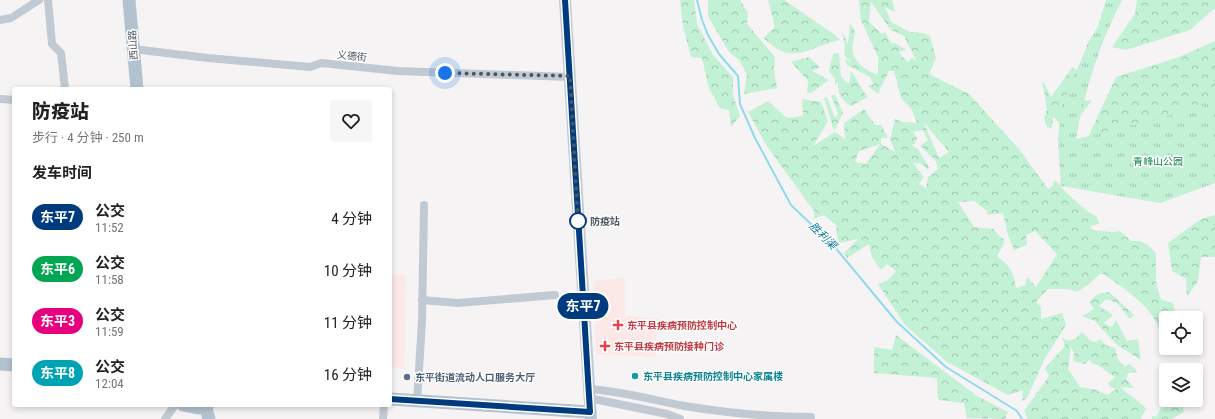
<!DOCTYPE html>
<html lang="zh">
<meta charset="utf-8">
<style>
:root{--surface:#fff;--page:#f6f6f6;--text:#202124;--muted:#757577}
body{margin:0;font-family:"Roboto Condensed","Noto Sans SC",sans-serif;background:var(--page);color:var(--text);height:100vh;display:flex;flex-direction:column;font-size:15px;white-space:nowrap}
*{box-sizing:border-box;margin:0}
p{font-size:13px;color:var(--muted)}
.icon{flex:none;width:22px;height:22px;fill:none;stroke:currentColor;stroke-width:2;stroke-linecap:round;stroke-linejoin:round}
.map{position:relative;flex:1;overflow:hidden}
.panel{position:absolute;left:12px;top:87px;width:380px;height:320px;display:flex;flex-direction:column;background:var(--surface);border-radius:4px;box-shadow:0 2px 6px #0003}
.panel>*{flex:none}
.badge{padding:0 8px;border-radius:13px;font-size:14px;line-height:26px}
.controls{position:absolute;left:1159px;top:311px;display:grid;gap:8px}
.controls a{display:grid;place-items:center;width:44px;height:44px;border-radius:4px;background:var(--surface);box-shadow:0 2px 6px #0003;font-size:20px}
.you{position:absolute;width:20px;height:20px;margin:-10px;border:3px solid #fff;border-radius:50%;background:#1a73e8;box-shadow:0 0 0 6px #1a73e833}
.map>.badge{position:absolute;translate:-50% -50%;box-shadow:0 0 0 2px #fff}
h2{padding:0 20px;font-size:15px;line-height:36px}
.round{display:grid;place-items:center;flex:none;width:42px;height:42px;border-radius:4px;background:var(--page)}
.head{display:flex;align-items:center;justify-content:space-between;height:68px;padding:0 20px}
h1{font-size:19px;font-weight:800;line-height:30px}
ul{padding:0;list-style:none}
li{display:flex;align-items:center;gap:12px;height:52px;padding:0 20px}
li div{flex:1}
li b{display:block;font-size:15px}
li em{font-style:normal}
li .badge{min-width:44px;font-weight:700;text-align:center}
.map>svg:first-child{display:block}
</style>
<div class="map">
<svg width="1215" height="419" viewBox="0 0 1215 419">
<defs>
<pattern id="forest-crowns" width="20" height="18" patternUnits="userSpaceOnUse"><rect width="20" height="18" fill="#c3f1d5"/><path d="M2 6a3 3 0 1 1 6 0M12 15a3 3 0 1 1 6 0" fill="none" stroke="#a0c6b0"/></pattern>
<pattern id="park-tufts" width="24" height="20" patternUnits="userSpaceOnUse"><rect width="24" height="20" fill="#c3f1d5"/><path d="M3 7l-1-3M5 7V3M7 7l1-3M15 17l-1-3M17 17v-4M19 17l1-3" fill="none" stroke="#a0c6b0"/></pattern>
</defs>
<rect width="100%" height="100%" fill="#f5f3f3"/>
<g fill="#fce8e6">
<polygon points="390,274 406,275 404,368 390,367"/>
<polygon points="625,278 625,316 657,319 656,357 596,354 594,282 600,280"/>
</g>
<g fill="url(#forest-crowns)" fill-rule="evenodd">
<polygon points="680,0 694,0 697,24 713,55 733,77 733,95 740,116 731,127 729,110 720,108 709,88 702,58 691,57 683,26"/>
<polygon points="708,0 740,0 748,13 747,24 775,57 774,69 777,88 744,94 747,75 740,61 729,52 708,16"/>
<path d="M768,0H784L835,35L840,40C822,43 801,58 784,52C777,50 769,42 763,38L775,27Z"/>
<path d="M859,0H892L895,12L885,7L891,22L910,32L923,33L930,36L936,58L929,74L969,94L1019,149L1048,189L1053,186L1054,180C1059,183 1061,187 1065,191C1074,200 1086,211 1097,217L1099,224L1090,226L1092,230L1113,232L1120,231L1131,241H1140L1148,245L1156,253V282L1161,300L1173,303L1177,318H1166V325L1158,328C1155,309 1118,283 1101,273L1088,285L1077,292L1067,289H1048L1036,302L1041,307V319L1062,313L1066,325L1045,358L1027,398L1022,401L1023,390L1008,395L947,362L905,325L878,284L888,280L896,271L887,264L881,270L872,257L869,244L847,258L844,253L858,239L838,243L836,225L824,215L814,219V211L766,145L748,112L768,101L787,118L803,116L802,99L821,102L828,121L813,146L835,132L845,139L844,123L864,109L875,125H881L888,138H881V144L895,152L890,139L895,119L904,122L917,123L912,110L901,98L894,71H889L878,94L868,86L874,84L870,77L847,65L845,59L852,62L844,55L845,47L842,31L848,44L850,23L855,32C854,37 853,43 852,48C852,60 867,73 878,74V57L861,20ZM871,2L890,29L904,36L917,62L912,57L908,62L898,52L906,50L895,43H891L885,32L882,34L869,22ZM924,123L949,152L939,158ZM923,130L928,140L920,146L936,161L938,169L928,177L926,188L919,184L924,177L913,163L922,164L928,170L929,167L918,149L911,145L915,144L917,138L913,132ZM880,144L866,164L855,162L859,151ZM974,201L987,211L988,215L1003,213L1008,235L1014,250L1027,245L1026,235L1035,231L1057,254L1036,287L1027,277L1025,285L1016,288C1013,270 1011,268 997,256L1004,244V239L999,236L994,229L974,227L958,202Z"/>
<polygon points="1137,0 1215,0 1215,8 1190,30 1126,50 1112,47 1135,14"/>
<polygon points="1215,41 1215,127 1084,146 1116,77 1179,57"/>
<path d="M839,53L841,77L849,84L851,71C858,80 861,89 868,97L851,106C840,99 838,94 838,82L835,84V79L829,71L833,54Z"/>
<polygon points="809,57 820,67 812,71 829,80 811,93 807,92 808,81 791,62"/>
<path d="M1072,68L1080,70L1083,101L1092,100C1084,113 1074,120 1061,128L1058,121L1053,117L1052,128L1047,127L1044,118L1047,109L1042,79L1051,97Z"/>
<polygon points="831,95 835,95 843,113 834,131 824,98 827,97 835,118 838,114"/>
<polygon points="1215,215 1215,257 1201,257 1198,281 1187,297 1186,279 1172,271 1168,243 1201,219"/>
<polygon points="1109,292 1134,315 1130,319 1117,303 1106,299 1099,306 1113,315 1104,323 1112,327 1116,320 1127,341 1138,339 1141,360 1117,345 1095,321 1082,316 1094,309 1089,302 1098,294"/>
<path d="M1082,332L1091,341L1096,342L1100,339L1105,345L1115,348L1118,360L1125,367L1130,364L1138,372L1128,373L1126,379L1134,388L1120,387L1146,408L1141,419H1028L1024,411L1049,376L1045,368L1065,346L1062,337L1067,341L1075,339ZM1071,347L1074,353L1073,361L1085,364L1090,359L1091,363C1102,365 1106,373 1115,377L1108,383L1110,387L1116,389L1108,395L1093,389L1080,387L1068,369Z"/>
<polygon points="896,335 977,396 1008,412 1005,419 967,418 964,403 938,400 937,378 874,373 874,347 892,350"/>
<polygon points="1170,400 1181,400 1184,412 1172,419 1152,419 1152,416 1156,417 1165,401"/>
</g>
<path fill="url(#park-tufts)" d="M1106,0H1122C1099,45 1085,89 1076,139L1159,119L1215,99V183L1160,203L1061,186L1058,139L1062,106L1089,41L1098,26Z"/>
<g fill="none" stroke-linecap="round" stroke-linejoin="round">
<polyline stroke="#90daee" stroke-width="2" points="697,0 702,20 708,35 719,54 738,76 740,104 755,138 791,205 834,246 897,322 946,367 1017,411 1022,419"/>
<g stroke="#c1cad2" stroke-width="8">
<polyline points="48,0 52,44 61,53 65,89"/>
<polyline points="0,20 11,18 39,0"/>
<polyline points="133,49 208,58 310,67 321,63 398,71 570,77"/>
<polyline points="0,99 14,100"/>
<polyline points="422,300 458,303 555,295"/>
<path d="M589,389C621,391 653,400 685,406C727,413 768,417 811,417"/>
<polyline points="589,398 667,414 680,419"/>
<polyline points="417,402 422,321 424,205"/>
<polyline points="165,419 175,405"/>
<polyline points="383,419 384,405"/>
</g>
<polyline stroke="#c1cbd6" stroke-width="12" points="565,0 591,419"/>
<g stroke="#b3c2d1" stroke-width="13">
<polyline points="129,0 137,89"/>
<polyline points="0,364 14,365"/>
<polyline points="390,399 590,412"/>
<polyline points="183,405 198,408 208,405"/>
<polyline points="205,406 209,419"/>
</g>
</g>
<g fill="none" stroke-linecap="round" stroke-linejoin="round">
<g stroke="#fff" stroke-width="9">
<polyline id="line" points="390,399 590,412 565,0"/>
</g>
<use href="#line" stroke="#003b80" stroke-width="6"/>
<polyline stroke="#4a5661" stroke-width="4" stroke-dasharray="0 7.2" points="445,73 570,76 578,221"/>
</g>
<circle fill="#fff" stroke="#003b80" stroke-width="2" cx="578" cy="221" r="8"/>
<g fill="#e0444e" stroke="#fff" stroke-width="1.5">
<path d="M616 319h4v4h4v4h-4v4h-4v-4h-4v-4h4z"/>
<path d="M603 340h4v4h4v4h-4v4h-4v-4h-4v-4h4z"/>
</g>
<circle fill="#0f9aa8" stroke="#fff" stroke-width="1.5" cx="635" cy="376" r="4"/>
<circle fill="#5c6f8a" stroke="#fff" stroke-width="1.5" cx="407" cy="377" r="4"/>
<g text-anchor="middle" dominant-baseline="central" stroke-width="3" stroke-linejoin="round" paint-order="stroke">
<g font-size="10" fill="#4a5661" stroke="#fff">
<text transform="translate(133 45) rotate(-94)">西山路</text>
<text transform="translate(352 56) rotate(6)">义德街</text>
</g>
<g font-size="10" fill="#17864f" stroke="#fff">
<text x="1158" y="161">青峰山公园</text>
</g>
<g font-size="10" font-weight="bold" fill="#4a5661" stroke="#fff" text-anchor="start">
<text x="590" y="221">防疫站</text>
</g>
<g font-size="10" font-weight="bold" fill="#be3a42" stroke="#fff" text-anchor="start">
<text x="627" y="325">东平县疾病预防控制中心</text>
<text x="614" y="346">东平县疾病预防接种门诊</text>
</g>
<g font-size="10" font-weight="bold" fill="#0d838f" stroke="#fff" text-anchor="start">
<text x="643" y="376">东平县疾病预防控制中心家属楼</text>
</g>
<g font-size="10" font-weight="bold" fill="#4e5e75" stroke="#fff" text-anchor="start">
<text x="415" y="377">东平街道流动人口服务大厅</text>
</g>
<g font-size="11" font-style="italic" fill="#0c7c9b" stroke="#fff">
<text transform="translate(823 236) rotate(45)">胜利渠</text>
</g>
</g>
</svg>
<div class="controls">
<a><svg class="icon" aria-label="locate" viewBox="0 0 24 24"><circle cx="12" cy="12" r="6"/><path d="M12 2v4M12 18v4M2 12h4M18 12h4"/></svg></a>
<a><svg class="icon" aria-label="layers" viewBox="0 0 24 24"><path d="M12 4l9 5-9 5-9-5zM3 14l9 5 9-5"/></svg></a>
</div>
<div class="you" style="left:445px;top:73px"></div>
<b class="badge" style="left:583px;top:306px;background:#003b80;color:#fff">东平7</b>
<section class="panel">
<div class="head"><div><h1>防疫站</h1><p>步行 · 4 分钟 · 250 m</p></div><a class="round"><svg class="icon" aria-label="heart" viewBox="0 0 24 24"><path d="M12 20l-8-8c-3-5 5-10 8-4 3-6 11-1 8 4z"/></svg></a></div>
<h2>发车时间</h2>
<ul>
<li><span class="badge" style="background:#003b80;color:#fff">东平7</span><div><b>公交</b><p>11:52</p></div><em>4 分钟</em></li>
<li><span class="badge" style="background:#00a651;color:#fff">东平6</span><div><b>公交</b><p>11:58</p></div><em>10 分钟</em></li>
<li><span class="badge" style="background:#e6007e;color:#fff">东平3</span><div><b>公交</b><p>11:59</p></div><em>11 分钟</em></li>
<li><span class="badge" style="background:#00a3b4;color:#fff">东平8</span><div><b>公交</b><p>12:04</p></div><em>16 分钟</em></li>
</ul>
</section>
</div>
